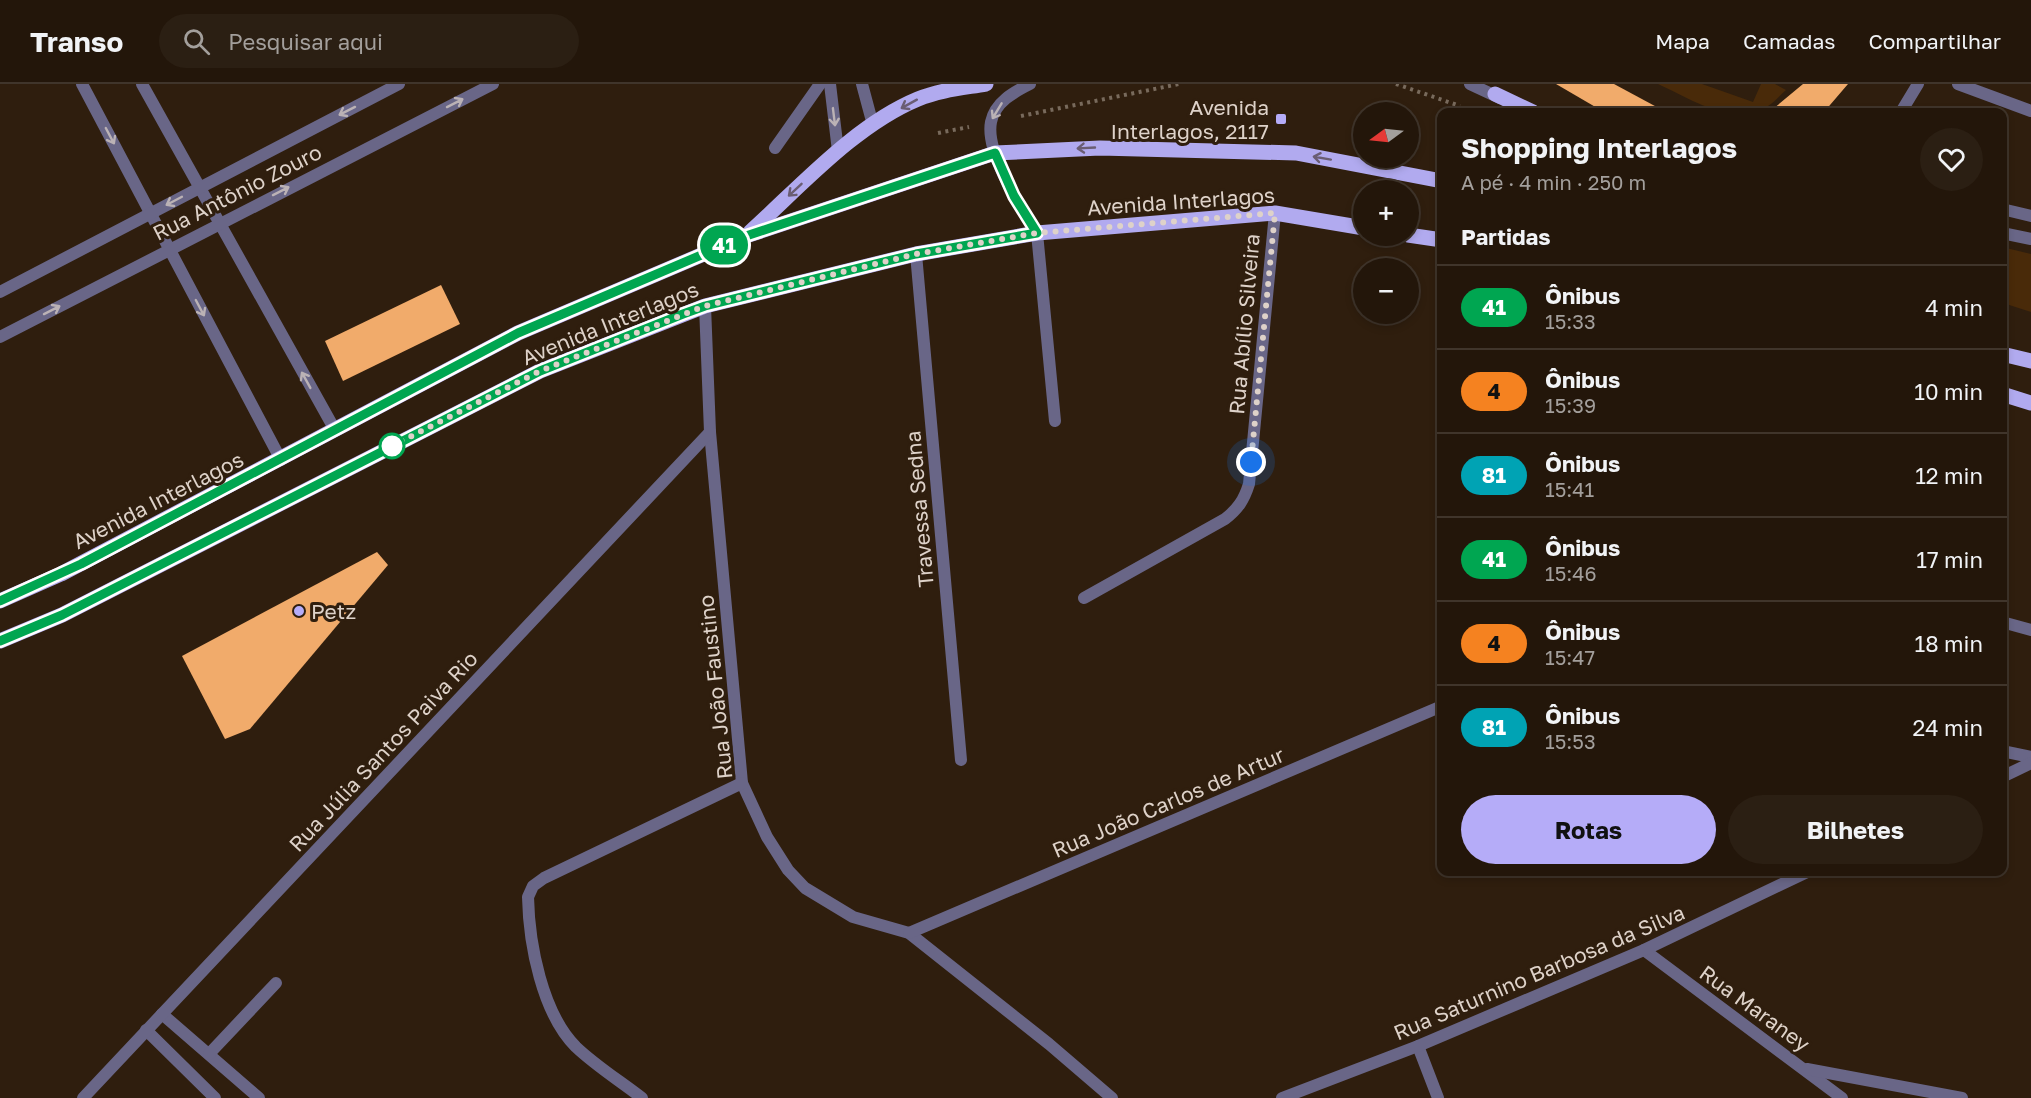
<!DOCTYPE html>
<html lang="pt">
<meta charset="utf-8">
<style>
:root{--surface:#23160a;--page:#2b1f13;--text:#f1f3f6;--muted:#a39f9c;--line:#40352b;--accent:#b5acf8}
body{margin:0;font-family:"Golos Text",sans-serif;background:var(--page);color:var(--text);height:100vh;display:flex;flex-direction:column;font-size:22px;white-space:nowrap}
*{box-sizing:border-box;margin:0}
p{font-size:20px;color:var(--muted)}
.icon{flex:none;width:33px;height:33px;fill:none;stroke:currentColor;stroke-width:2;stroke-linecap:round;stroke-linejoin:round}
.map{position:relative;flex:1;overflow:hidden}
.panel{position:absolute;left:1437px;top:24px;width:570px;height:768px;display:flex;flex-direction:column;background:var(--surface);border-radius:12px;box-shadow:0 3px 9px #0003,0 0 0 2px var(--line)}
.panel>*{flex:none}
.badge{padding:0 12px;border-radius:20px;font-size:21px;line-height:39px}
.needle{width:39px;rotate:255deg}
.tools{position:absolute;left:1353px;top:18px;display:grid;gap:12px}
.tools a{display:grid;place-items:center;width:66px;height:66px;border-radius:50%;background:var(--surface);box-shadow:0 3px 9px #0003,0 0 0 2px var(--line);font-size:30px}
.you{position:absolute;width:30px;height:30px;margin:-15px;border:4px solid #fff;border-radius:50%;background:#1a73e8;box-shadow:0 0 0 9px #1a73e833}
.map>.badge{position:absolute;translate:-50% -50%;box-shadow:0 0 0 3px #fff}
h2{padding:0 24px;font-size:22px;line-height:54px}
.round{display:grid;place-items:center;flex:none;width:63px;height:63px;border-radius:32px;background:var(--page)}
.overview{display:flex;align-items:center;justify-content:space-between;height:102px;padding:0 24px}
h1{font-size:28px;font-weight:700;line-height:45px}
.action{display:flex;gap:12px;margin-top:auto;padding:12px 24px}
.action a{flex:1;height:69px;border-radius:36px;background:var(--accent);color:#111;font-size:24px;font-weight:700;line-height:69px;text-align:center}
.action a+a{background:var(--page);color:var(--text)}
ul{padding:0;list-style:none}
li{display:flex;align-items:center;gap:18px;height:84px;padding:0 24px;border-top:2px solid var(--line)}
li div{flex:1}
li b{display:block;font-size:22px}
li em{font-style:normal}
li .badge{min-width:66px;font-weight:700;text-align:center}
header{display:flex;align-items:center;gap:36px;box-sizing:border-box;height:84px;padding:0 30px;background:var(--surface);border-bottom:2px solid var(--line)}
header strong{font-size:28px}
nav{display:flex;gap:33px;margin-inline-start:auto;font-size:21px}
.search{width:420px;height:54px;background:var(--page);display:flex;align-items:center;gap:15px;box-sizing:border-box;padding:0 21px;border-radius:33px;color:var(--muted);font-size:22px}
.map>svg:first-child{display:block}
</style>
<header>
<strong>Transo</strong>
<div class="search"><svg class="icon" aria-label="search" viewBox="0 0 24 24"><circle cx="10" cy="10" r="6"/><path d="M15 15l6 6"/></svg>Pesquisar aqui</div>
<nav><a>Mapa</a><a>Camadas</a><a>Compartilhar</a></nav>
</header>
<div class="map">
<svg width="2031" height="1014" viewBox="0 0 2031 1014">
<rect width="100%" height="100%" fill="#2f1e0e"/>
<g fill="#492a09">
<path d="M1658,0H1702L1753,18L1761,0H1775L1786,6C1780,11 1775,18 1768,22C1732,43 1691,15 1658,0Z"/>
<polygon points="2002,163 2031,170 2031,228 2003,219"/>
</g>
<g fill="#f1ab6b">
<polygon points="1556,0 1614,0 1666,28 1604,28"/>
<polygon points="1803,0 1848,0 1824,28 1764,28 1773,25"/>
<polygon points="441,201 460,240 343,297 325,257"/>
<polygon points="377,468 388,481 250,645 225,655 182,572"/>
</g>
<g fill="none" stroke-linecap="round" stroke-linejoin="round">
<g stroke="#786a5c" stroke-width="4" stroke-dasharray="3 4.5" stroke-linecap="butt">
<polyline points="1396,0 1460,22"/>
<polyline points="1021,32 1179,0"/>
<polyline points="938,49 969,43"/>
</g>
<g stroke="#696687" stroke-width="12">
<polyline points="830,0 838,67"/>
<polyline points="862,0 873,41"/>
<polyline points="1958,0 2031,27"/>
<polyline points="1901,28 1918,0"/>
<polyline points="775,64 820,0"/>
<polyline points="2002,125 2031,132"/>
<polyline points="2002,149 2031,155"/>
<polyline points="162,930 259,1014"/>
<polyline points="209,970 276,899"/>
</g>
<g stroke="#696687" stroke-width="12">
<polyline points="82,0 281,376"/>
<polyline points="142,0 335,346"/>
<polyline points="1037,149 1055,337"/>
<polyline points="916,170 961,676"/>
<polyline points="0,208 399,0"/>
<polyline points="705,222 710,348 742,699 767,753 788,786 805,804 853,833 909,849 1049,960 1112,1014"/>
<polyline points="0,253 493,0"/>
<path d="M1084,514L1225,435C1238,425 1244,416 1249,400L1275,129"/>
<polyline points="2002,538 2031,546"/>
<polyline points="2002,667 2031,673"/>
<polyline points="2002,693 2031,679"/>
<polyline points="909,849 1442,622"/>
<polyline points="1644,866 1842,1014"/>
<polyline points="146,946 215,1014"/>
<polyline points="1418,962 1438,1014"/>
<polyline points="1807,985 1962,1014"/>
<polyline points="83,1014 710,348"/>
<path d="M642,1014C620,997 596,982 576,963C542,929 529,860 528,813L533,802L544,794L742,699"/>
<polyline points="1282,1014 1418,962 1644,866 1807,788"/>
</g>
<g stroke="#696687" stroke-width="12">
<path d="M1030,0C1014,8 995,18 991,38C985,69 1021,123 1037,149"/>
<polyline points="1470,0 1500,14"/>
</g>
<g stroke="#b1aaef" stroke-width="15">
<polyline points="1495,10 1533,28"/>
<path d="M750,148C800,103 855,41 918,15C940,6 963,4 986,0"/>
<polyline points="1408,151 1442,156"/>
<polyline points="2002,270 2031,277"/>
<polyline points="2002,310 2031,319"/>
<polyline points="0,517 61,490 518,249 746,152 995,69 1100,64 1296,69 1442,97"/>
<polyline points="0,557 62,531 540,287 705,222 916,170 1037,149 1275,129 1364,144"/>
</g>
</g>
<defs><path id="oneway-shaft" d="M-6 0H5M1.5-3L5.5 0L1.5 3" fill="none" stroke-width="1.6" stroke-linecap="round" stroke-linejoin="round" transform="scale(1.5)"/></defs>
<g stroke="#bbb2b5">
<use href="#oneway-shaft" transform="translate(455 19) rotate(-27)"/>
<use href="#oneway-shaft" transform="translate(347 27) rotate(153)"/>
<use href="#oneway-shaft" transform="translate(997 27) rotate(121)"/>
<use href="#oneway-shaft" transform="translate(834 33) rotate(83)"/>
<use href="#oneway-shaft" transform="translate(110 52) rotate(62)"/>
<use href="#oneway-shaft" transform="translate(281 107) rotate(-27)"/>
<use href="#oneway-shaft" transform="translate(174 117) rotate(152)"/>
<use href="#oneway-shaft" transform="translate(200 224) rotate(62)"/>
<use href="#oneway-shaft" transform="translate(52 226) rotate(-27)"/>
<use href="#oneway-shaft" transform="translate(306 296) rotate(-119)"/>
</g>
<g stroke="#6a5d73">
<use href="#oneway-shaft" transform="translate(909 20) rotate(151)"/>
<use href="#oneway-shaft" transform="translate(1086 64) rotate(177)"/>
<use href="#oneway-shaft" transform="translate(1322 74) rotate(-170)"/>
<use href="#oneway-shaft" transform="translate(795 106) rotate(137)"/>
</g>
<g fill="none" stroke-linecap="round" stroke-linejoin="round">
<g stroke="#fff" stroke-width="14">
<polyline id="line" points="0,517 81,480 518,249 746,152 995,69 1014,112 1037,149 916,170 705,222 683,230 540,287 62,531 0,557"/>
</g>
<use href="#line" stroke="#00a651" stroke-width="9"/>
<polyline stroke="#ded2c9" stroke-width="6" stroke-dasharray="0 10.8" points="392,362 540,287 705,222 916,170 1037,149 1275,129 1251,378"/>
</g>
<g fill="#b5acf8" stroke="#2f1e0e" stroke-width="2">
<rect x="1275" y="29" width="12" height="12" rx="3"/>
<circle cx="299" cy="527" r="6"/>
</g>
<circle fill="#fff" stroke="#00a651" stroke-width="3" cx="392" cy="362" r="12"/>
<g text-anchor="middle" dominant-baseline="central" stroke-width="6" stroke-linejoin="round" paint-order="stroke">
<g font-size="21" fill="#ded2c9" stroke="#2f1e0e" text-anchor="end">
<text x="1269" y="23">Avenida<tspan x="1269" dy="24">Interlagos, 2117</tspan></text>
<text x="311" y="527" text-anchor="start">Petz</text>
</g>
<g font-size="21" fill="#ded2c9" stroke="#2f1e0e">
<text transform="translate(237 108) rotate(-27)">Rua Antônio Zouro</text>
<text transform="translate(1181 117) rotate(-4)">Avenida Interlagos</text>
<text transform="translate(610 239) rotate(-22)">Avenida Interlagos</text>
<text transform="translate(1244 240) rotate(-85)">Rua Abílio Silveira</text>
<text transform="translate(158 416) rotate(-27)">Avenida Interlagos</text>
<text transform="translate(919 425) rotate(-95)">Travessa Sedna</text>
<text transform="translate(715 603) rotate(-96)">Rua João Faustino</text>
<text transform="translate(383 667) rotate(-47)">Rua Júlia Santos Paiva Rio</text>
<text transform="translate(1168 718) rotate(-23)">Rua João Carlos de Artur</text>
<text transform="translate(1539 888) rotate(-23)">Rua Saturnino Barbosa da Silva</text>
<text transform="translate(1755 924) rotate(36)">Rua Maraney</text>
</g>
</g>
</svg>
<div class="tools">
<a><svg class="needle" viewBox="-14 -14 28 28"><path d="M0-13l5 13h-10z" fill="#e53935"/><path d="M0 13l5-13h-10z" fill="#a39f9c"/></svg></a>
<a>+</a>
<a>−</a>
</div>
<div class="you" style="left:1251px;top:378px"></div>
<b class="badge" style="left:724px;top:161px;background:#00a651;color:#fff">41</b>
<section class="panel">
<div class="overview"><div><h1>Shopping Interlagos</h1><p>A pé · 4 min · 250 m</p></div><a class="round"><svg class="icon" aria-label="heart" viewBox="0 0 24 24"><path d="M12 20l-8-8c-3-5 5-10 8-4 3-6 11-1 8 4z"/></svg></a></div>
<h2>Partidas</h2>
<ul>
<li><span class="badge" style="background:#00a651;color:#fff">41</span><div><b>Ônibus</b><p>15:33</p></div><em>4 min</em></li>
<li><span class="badge" style="background:#f58220;color:#111">4</span><div><b>Ônibus</b><p>15:39</p></div><em>10 min</em></li>
<li><span class="badge" style="background:#00a3b4;color:#fff">81</span><div><b>Ônibus</b><p>15:41</p></div><em>12 min</em></li>
<li><span class="badge" style="background:#00a651;color:#fff">41</span><div><b>Ônibus</b><p>15:46</p></div><em>17 min</em></li>
<li><span class="badge" style="background:#f58220;color:#111">4</span><div><b>Ônibus</b><p>15:47</p></div><em>18 min</em></li>
<li><span class="badge" style="background:#00a3b4;color:#fff">81</span><div><b>Ônibus</b><p>15:53</p></div><em>24 min</em></li>
</ul>
<div class="action"><a>Rotas</a><a>Bilhetes</a></div>
</section>
</div>
